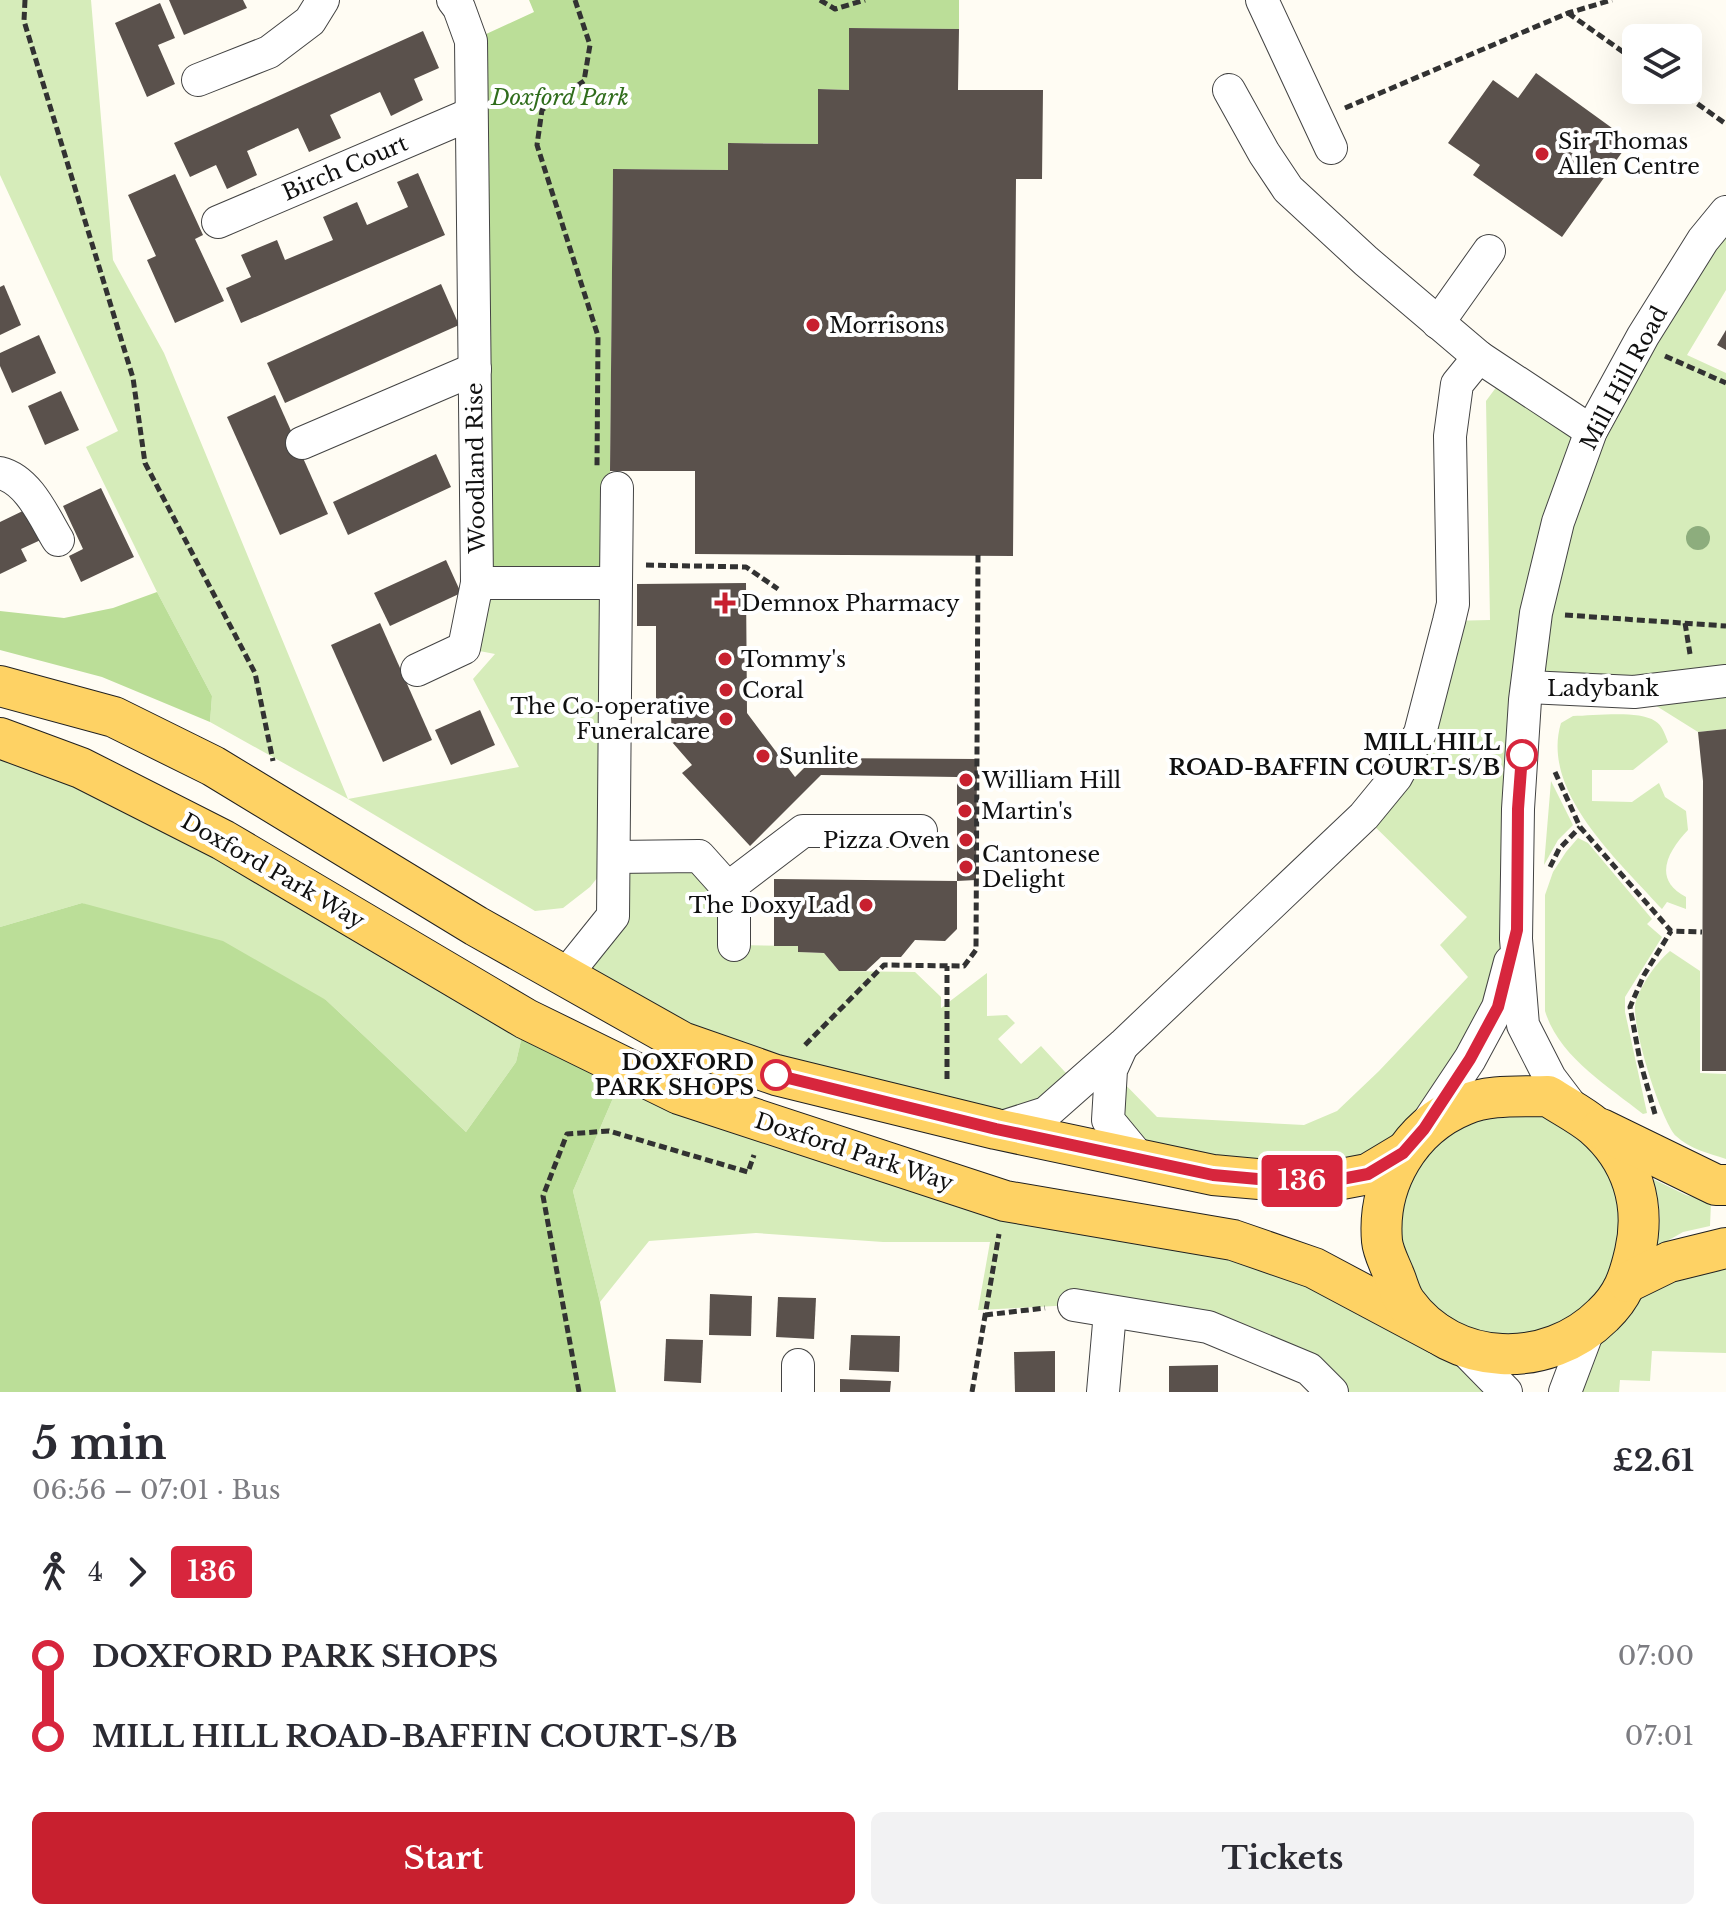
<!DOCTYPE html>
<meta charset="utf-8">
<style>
:root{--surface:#fff;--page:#f2f2f3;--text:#2b2b33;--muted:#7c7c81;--accent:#c8202f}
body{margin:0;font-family:"Libre Baskerville",serif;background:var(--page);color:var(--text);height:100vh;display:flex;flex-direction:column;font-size:30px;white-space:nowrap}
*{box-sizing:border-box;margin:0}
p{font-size:26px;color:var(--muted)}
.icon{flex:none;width:44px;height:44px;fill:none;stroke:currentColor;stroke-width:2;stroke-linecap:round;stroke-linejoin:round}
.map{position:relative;height:1392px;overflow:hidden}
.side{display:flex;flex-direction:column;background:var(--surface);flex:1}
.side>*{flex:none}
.badge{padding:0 16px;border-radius:6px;font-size:28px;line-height:52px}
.tools{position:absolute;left:1622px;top:24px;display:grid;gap:16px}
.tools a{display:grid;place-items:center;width:80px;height:80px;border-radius:12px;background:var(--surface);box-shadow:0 8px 32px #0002;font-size:40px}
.map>.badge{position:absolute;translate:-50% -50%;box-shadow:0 0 0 4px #fff}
.legs{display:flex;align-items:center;gap:12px;height:88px;padding:0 32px;font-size:26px}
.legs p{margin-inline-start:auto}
.head{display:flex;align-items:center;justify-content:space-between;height:136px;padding:0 32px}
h1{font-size:44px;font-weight:800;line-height:60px}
.cta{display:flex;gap:16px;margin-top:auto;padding:16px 32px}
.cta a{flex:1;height:92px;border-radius:12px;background:var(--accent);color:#fff;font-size:32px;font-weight:800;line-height:92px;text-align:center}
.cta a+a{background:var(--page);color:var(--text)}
ul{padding:0 32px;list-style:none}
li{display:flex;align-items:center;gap:28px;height:80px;font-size:30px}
li i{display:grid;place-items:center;width:12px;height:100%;margin:0 10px;background:currentColor}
li i::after{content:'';width:20px;height:20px;margin:-10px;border:6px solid;border-radius:50%;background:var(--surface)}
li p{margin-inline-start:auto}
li:first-child i{background:linear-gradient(#0000 50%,currentColor 0)}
li:last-child i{background:linear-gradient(currentColor 50%,#0000 0)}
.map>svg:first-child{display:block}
</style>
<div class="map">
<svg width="1726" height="1392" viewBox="0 0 1726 1392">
<rect width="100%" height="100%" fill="#fffcf3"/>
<g fill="#d6ecba">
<polygon points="0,0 91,0 113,260 164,353 348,799 519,767 473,679 495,654 464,648 477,583 616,583 614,857 699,856 734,895 735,945 798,946 799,952 824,953 839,971 915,972 941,997 941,1008 987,973 987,1016 1007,1015 1015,1023 998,1039 1021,1064 1041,1046 1065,1072 1081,1082 996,1129 776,1075 564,977 613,916 613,858 590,887 563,908 535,911 348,799 210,722 212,696 157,592 86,447 118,431 0,175"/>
<polygon points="1726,212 1726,290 1687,355 1726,373 1726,729 1698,732 1634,692 1528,688 1517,930 1425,1127 1548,1096 1623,1160 1629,1281 1726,1248 1726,1353 1652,1351 1650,1381 1620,1380 1619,1392 1565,1392 1587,1332 1490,1355 1506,1392 1332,1392 1309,1369 1074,1305 978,1310 990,1242 883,1242 756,1233 649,1241 600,1302 573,1191 626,1068 1005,1201 1233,1240 1435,1332 1368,1174 1141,1160 1108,1120 1111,1070 1157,1117 1304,1125 1337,1111 1379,1071 1468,977 1440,945 1467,917 1364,816 1396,777 1449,621 1490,620 1486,401 1506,374 1590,431"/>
<path d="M1573,716C1594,716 1638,710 1655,721C1662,725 1665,734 1668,742L1633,770H1592V801L1632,802L1659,783L1665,797L1686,811L1688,830C1669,850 1651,879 1686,897V909L1667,902L1662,909C1620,862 1540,792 1561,723Z"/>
<polygon points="0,738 526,1019 516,1062 466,1132 326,1000 82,903 0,927"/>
<polygon points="1551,781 1573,825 1558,840 1544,865"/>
<path d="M1578,838L1588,843L1652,919L1647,924L1662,937L1625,997V1012L1647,1113L1643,1114C1608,1086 1559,1057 1545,1011V895L1553,872L1566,852Z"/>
<path d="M1670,951L1700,971V1073L1726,1074V1159C1708,1153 1690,1149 1676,1136C1661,1121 1629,1020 1636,1001C1642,983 1656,963 1670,951Z"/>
<path d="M1653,1179L1686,1195L1711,1202L1710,1226L1683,1232L1655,1248C1663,1222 1660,1205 1653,1179Z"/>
</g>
<g fill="#bbde98">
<polygon points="529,0 959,0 959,29 850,28 849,90 819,89 818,144 729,143 728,170 613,169 609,583 477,583 471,41 534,12"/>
<polygon points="157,592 212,696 210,722 102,677 0,650 0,611 64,618 113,608"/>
<polygon points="82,903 223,941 326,1000 466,1132 516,1062 526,1019 626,1068 573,1191 600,1302 616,1392 0,1392 0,927"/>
</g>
<g fill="#5a514c">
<polygon points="169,0 243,0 247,8 184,35"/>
<polygon points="160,3 175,38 158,45 175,84 147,97 115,23"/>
<polygon points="849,28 959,29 958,90 1043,90 1042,179 1016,179 1013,556 695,554 695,471 610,471 613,169 728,170 728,143 818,144 818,89 849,90"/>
<polygon points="423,31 439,68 414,79 423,100 391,116 380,92 356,103 330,115 341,138 309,152 298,128 247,151 257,175 227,189 216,165 190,177 174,143"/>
<polygon points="1536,73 1630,141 1562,237 1473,175 1480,165 1448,143 1493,80 1518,98"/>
<polygon points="418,173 445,235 241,323 226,288 251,277 241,255 277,240 285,260 333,240 323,217 357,202 367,225 408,207 397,182"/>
<polygon points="175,174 203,235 195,239 224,301 175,323 147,260 156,256 128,195"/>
<polygon points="441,284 459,325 285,403 267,363"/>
<polygon points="4,285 21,325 0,335 0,287"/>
<polygon points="1726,330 1726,350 1717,345"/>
<polygon points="39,335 56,373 12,393 0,366 0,353"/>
<polygon points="61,391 79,430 45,445 28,406"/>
<polygon points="275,395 328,514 280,535 227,417"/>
<polygon points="436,454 451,487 348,535 333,502"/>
<polygon points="101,488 134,557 81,582 69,556 83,549 63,506"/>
<polygon points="31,507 45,538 21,549 27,561 0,574 0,522"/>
<polygon points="446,560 461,593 390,626 374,593"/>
<polygon points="746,583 747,713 795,777 814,758 977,759 976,880 957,881 957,777 821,775 750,846 682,773 692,765 672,742 671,714 656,714 656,626 637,626 637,584"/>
<polygon points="380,623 432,740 383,762 331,645"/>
<polygon points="480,710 495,745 451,765 435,730"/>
<polygon points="1726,729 1726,1071 1702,1071 1703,781 1698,732"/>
<polygon points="774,879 957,881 957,929 945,941 915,940 901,957 881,957 866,971 839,971 824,953 798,952 798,946 774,946"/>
<polygon points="710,1294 752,1296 751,1336 709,1335"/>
<polygon points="778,1297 816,1298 814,1339 776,1337"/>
<polygon points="851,1335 900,1336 899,1372 849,1370"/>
<polygon points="666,1339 703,1340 701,1383 664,1381"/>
<polygon points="1055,1351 1055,1392 1015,1392 1014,1352"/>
<polygon points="1218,1365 1218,1392 1169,1392 1169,1366"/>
<polygon points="840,1379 891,1381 890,1392 840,1392"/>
</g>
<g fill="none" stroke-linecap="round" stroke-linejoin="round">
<g stroke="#434343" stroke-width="34">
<g id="minor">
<polyline points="1262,0 1331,148"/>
<polyline points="198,80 269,52 310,21 323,0"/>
<polyline points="1229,90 1264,153 1288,189 1366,261 1479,357"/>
<polyline points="218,222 471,114"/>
<polyline points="1438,323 1489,251"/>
<polyline points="302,443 475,369"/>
<path d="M0,473C29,480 44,517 58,540"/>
<polyline points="477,583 616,583 613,916 564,977"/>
<polyline points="616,583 617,488"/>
<polyline points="417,670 464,648 477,583 471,41 459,8 453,0"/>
<polyline points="1528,687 1634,692 1726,681"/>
<polyline points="614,857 699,856 734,895 734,945"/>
<polyline points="728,888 803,831 921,831"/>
<polyline points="1121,1048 1111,1070 1108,1120 1141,1160"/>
<polyline points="1575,1111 1550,1078 1523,1025 1516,939 1518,809 1525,700 1536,613 1558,522 1591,431 1643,336 1703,240 1726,212"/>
<polyline points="1426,1125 1470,1059 1498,1007 1510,962"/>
<polyline points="996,1129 1046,1113 1123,1045 1364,816 1396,777 1420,733 1449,621 1453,604 1450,436 1457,384 1479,357 1591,431"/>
<polyline points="1074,1305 1208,1327 1309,1369 1332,1392"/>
<polyline points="1461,1346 1506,1392"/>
<polyline points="798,1392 798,1365"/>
<polyline points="1103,1392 1110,1312"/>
<polyline points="1565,1392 1588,1331"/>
</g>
</g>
<g stroke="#212121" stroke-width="42">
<g id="major">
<polyline points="0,686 114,717 213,766 476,926 682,1042 776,1075 996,1129 1213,1175 1280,1181 1331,1181 1368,1174 1403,1153"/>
<polyline points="0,738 81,768 223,840 526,1019 679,1094 1005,1201 1233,1240 1314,1268 1438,1334"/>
<path d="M1548,1096C1563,1106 1581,1115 1594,1126C1632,1159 1646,1204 1635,1252C1629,1278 1623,1296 1603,1315C1548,1370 1453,1368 1406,1303C1400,1295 1398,1284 1394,1275C1390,1265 1383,1252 1382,1241C1377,1183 1410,1127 1464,1105C1490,1094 1520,1097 1548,1096Z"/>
<polyline points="1601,1129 1716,1185 1726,1185"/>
<polyline points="1628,1282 1669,1262 1726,1248"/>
</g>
</g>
<g stroke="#323232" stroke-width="5" stroke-dasharray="8 4" stroke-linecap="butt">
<polyline points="25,0 24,21 133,378 145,463 255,673 273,761"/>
<polyline points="575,0 590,45 584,81 542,110 537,145 598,336 597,466"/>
<polyline points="820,0 835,9 865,0"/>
<polyline points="1568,13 1636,61"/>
<polyline points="1678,90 1726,124"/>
<polyline points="1345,108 1568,13 1612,0"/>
<polyline points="1665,356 1726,383"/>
<polyline points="646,565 746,567 778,589"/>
<polyline points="1565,615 1726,626"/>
<polyline points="1685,623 1690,654"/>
<polyline points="1555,772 1580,827 1671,931 1702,932"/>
<polyline points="1550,867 1559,849 1580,827"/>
<polyline points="805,1045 884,965 964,966 976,950 978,555"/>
<polyline points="947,1079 947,966"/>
<polyline points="1655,1114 1640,1061 1630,1007 1644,975 1671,931"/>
<polyline points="985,1315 1045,1308"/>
<polyline points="579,1392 543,1196 567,1134 609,1131 748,1172 754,1155"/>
<polyline points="972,1392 999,1234"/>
</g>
<use href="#minor" stroke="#fff" stroke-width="32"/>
<use href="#major" stroke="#fed264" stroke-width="40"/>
</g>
<circle fill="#8dad7d" cx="1698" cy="538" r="12"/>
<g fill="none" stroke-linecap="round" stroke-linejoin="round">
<g stroke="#fff" stroke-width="18">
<polyline id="line-1" points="776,1075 996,1129 1213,1175 1280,1181 1331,1181 1368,1174 1403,1153 1424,1129 1470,1059 1498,1007 1517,930 1518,809 1522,755"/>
</g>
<use href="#line-1" stroke="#d7263d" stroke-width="12"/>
</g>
<g fill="#c8202f" stroke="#fff" stroke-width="3">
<circle cx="1542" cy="154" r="8"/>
<circle cx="813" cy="325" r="8"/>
<path d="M721 591h8v8h8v8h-8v8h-8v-8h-8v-8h8z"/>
<circle cx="725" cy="659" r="8"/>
<circle cx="726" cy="690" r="8"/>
<circle cx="726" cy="719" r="8"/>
<circle cx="763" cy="756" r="8"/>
<circle cx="966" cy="780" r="8"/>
<circle cx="965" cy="811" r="8"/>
<circle cx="966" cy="840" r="8"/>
<circle cx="966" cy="867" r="8"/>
<circle cx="866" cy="905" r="8"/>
</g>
<g fill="#fff" stroke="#d7263d" stroke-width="4">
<circle cx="1522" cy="755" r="14"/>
<circle cx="776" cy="1075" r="14"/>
</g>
<g text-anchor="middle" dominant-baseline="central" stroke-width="8" stroke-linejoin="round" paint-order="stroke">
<g font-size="22" font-style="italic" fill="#306d1c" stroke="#fff">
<text x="560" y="97">Doxford Park</text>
</g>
<g font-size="22" fill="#101010" stroke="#fff" text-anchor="start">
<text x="1558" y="141">Sir Thomas<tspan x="1558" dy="25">Allen Centre</tspan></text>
<text x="829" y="325">Morrisons</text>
<text x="741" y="603">Demnox Pharmacy</text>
<text x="741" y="659">Tommy's</text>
<text x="742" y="690">Coral</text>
<text x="710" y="706" text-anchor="end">The Co-operative<tspan x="710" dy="25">Funeralcare</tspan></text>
<text x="779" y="756">Sunlite</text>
<text x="982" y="780">William Hill</text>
<text x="981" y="811">Martin's</text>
<text x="950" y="840" text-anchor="end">Pizza Oven</text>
<text x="982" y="854">Cantonese<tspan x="982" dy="25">Delight</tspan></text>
<text x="850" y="905" text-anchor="end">The Doxy Lad</text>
</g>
<g font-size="22" fill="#101010" stroke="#fff">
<text transform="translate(345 168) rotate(-23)">Birch Court</text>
<text transform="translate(1624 378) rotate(-62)">Mill Hill Road</text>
<text transform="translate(476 468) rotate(-91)">Woodland Rise</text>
<text x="1603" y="688">Ladybank</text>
<text transform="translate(273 871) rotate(30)">Doxford Park Way</text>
<text transform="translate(854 1152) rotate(18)">Doxford Park Way</text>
</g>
<g font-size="22" font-weight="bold" fill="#101010" stroke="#fff" text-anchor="end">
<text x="1500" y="742">MILL HILL<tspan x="1500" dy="25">ROAD-BAFFIN COURT-S/B</tspan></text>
<text x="754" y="1062">DOXFORD<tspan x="754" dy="25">PARK SHOPS</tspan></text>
</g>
</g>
</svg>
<div class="tools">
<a><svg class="icon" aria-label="layers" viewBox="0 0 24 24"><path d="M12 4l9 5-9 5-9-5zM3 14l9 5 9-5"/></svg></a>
</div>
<b class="badge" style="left:1302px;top:1181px;background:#d7263d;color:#fff">136</b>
</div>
<section class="side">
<div class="head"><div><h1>5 min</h1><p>06:56 – 07:01 · Bus</p></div><b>£2.61</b></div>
<div class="legs"><svg class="icon" aria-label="walk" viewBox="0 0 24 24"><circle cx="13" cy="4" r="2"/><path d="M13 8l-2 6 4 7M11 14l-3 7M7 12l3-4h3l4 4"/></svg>4<svg class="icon" aria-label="forward" viewBox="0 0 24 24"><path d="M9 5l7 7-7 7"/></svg><b class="badge" style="background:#d7263d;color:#fff">136</b></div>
<ul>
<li><i style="color:#d7263d"></i><b>DOXFORD PARK SHOPS</b><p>07:00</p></li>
<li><i style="color:#d7263d"></i><b>MILL HILL ROAD-BAFFIN COURT-S/B</b><p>07:01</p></li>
</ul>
<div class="cta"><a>Start</a><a>Tickets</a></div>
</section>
